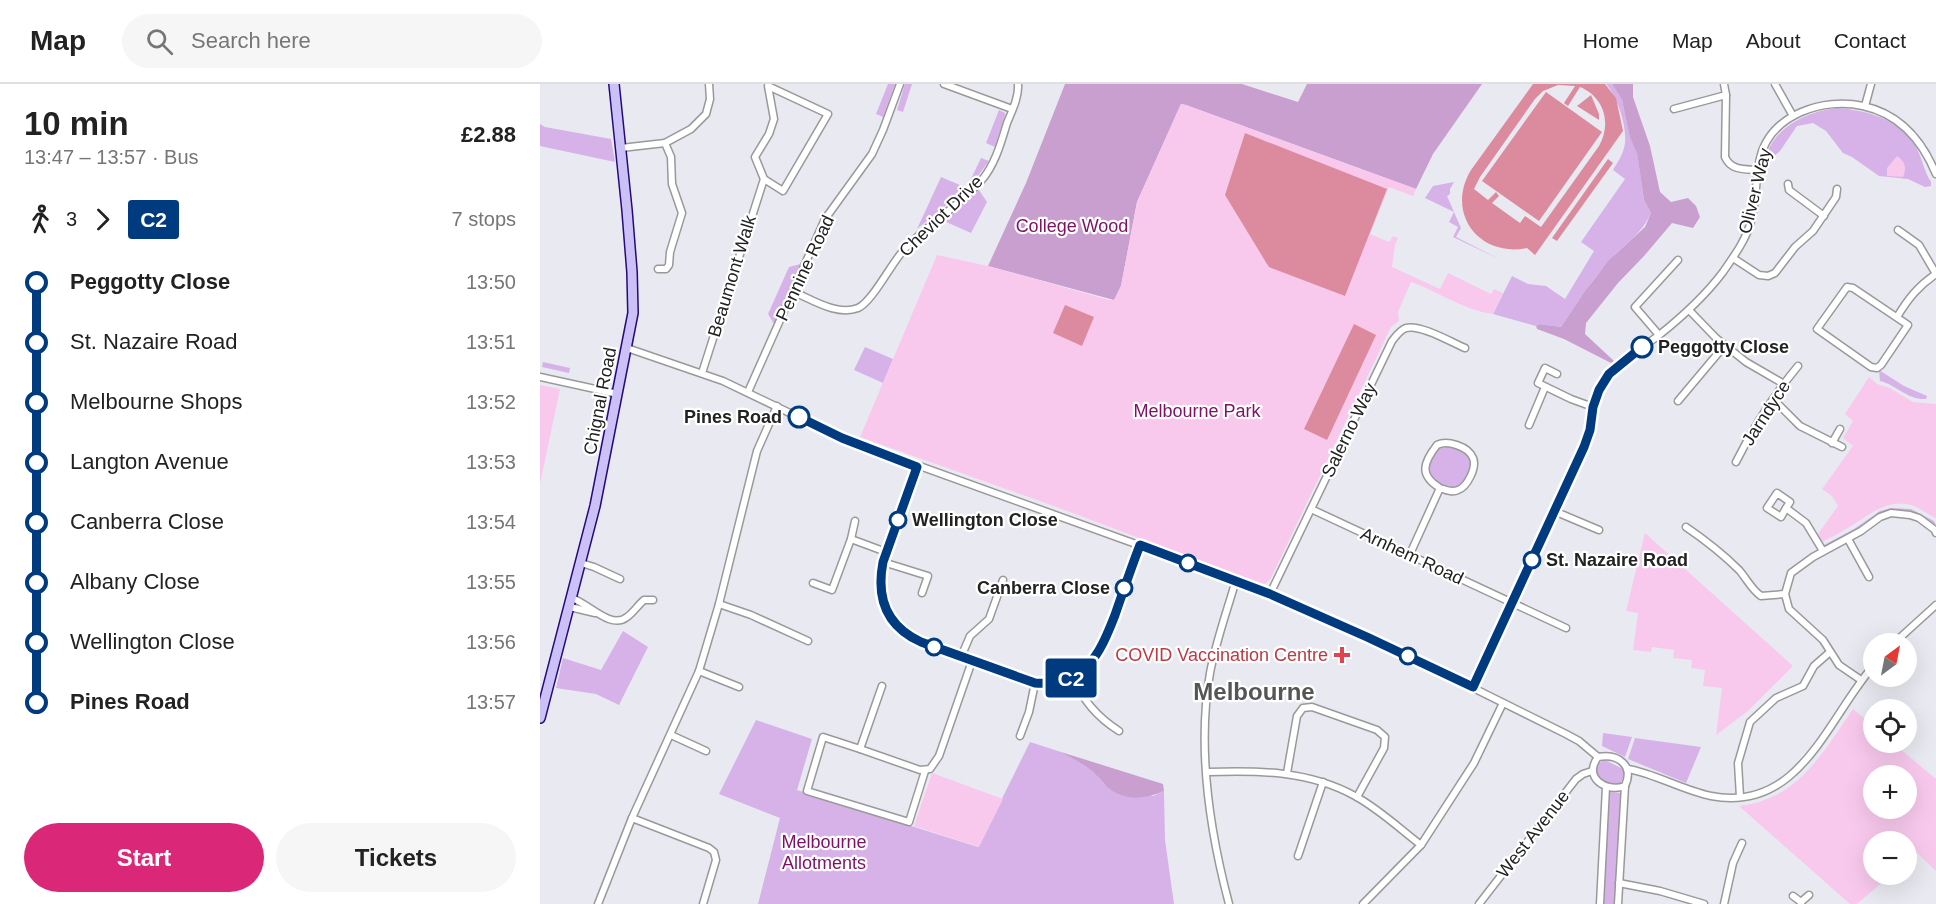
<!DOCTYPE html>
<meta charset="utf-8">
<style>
:root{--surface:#fff;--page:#f6f6f6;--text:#222;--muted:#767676;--line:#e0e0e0;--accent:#db2777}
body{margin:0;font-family:Helvetica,sans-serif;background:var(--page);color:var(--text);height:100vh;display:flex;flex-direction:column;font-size:22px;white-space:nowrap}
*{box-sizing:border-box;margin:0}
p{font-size:20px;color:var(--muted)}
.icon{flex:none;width:33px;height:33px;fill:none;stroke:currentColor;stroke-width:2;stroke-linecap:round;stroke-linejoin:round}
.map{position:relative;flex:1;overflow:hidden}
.panel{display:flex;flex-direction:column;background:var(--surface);width:540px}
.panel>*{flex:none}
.badge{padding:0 12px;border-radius:4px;font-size:21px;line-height:39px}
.needle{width:39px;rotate:32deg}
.tools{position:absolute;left:1323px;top:549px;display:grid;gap:12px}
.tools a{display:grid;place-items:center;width:54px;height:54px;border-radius:50%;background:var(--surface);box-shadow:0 6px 24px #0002;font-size:30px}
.map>.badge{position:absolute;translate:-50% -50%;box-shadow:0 0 0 3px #fff}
.legs{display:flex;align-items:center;gap:9px;height:66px;padding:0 24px;font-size:20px}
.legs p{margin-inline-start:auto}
.head{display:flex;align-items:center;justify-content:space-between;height:102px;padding:0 24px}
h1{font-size:33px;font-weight:800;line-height:45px}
.primary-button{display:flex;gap:12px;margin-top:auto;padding:12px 24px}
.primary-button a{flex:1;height:69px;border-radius:36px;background:var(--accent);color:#fff;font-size:24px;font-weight:800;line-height:69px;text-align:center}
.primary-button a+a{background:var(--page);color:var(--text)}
ul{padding:0 24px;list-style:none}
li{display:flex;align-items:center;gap:21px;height:60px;font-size:22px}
li i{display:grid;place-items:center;width:9px;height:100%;margin:0 8px;background:currentColor}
li i::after{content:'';width:15px;height:15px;margin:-8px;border:4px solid;border-radius:50%;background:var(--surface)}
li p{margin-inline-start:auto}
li:first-child i{background:linear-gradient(#0000 50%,currentColor 0)}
li:last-child i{background:linear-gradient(currentColor 50%,#0000 0)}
header{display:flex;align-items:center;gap:36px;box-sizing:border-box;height:84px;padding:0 30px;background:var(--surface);border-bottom:2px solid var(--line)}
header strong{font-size:28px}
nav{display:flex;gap:33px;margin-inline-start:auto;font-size:21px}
.search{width:420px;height:54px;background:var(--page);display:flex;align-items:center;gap:15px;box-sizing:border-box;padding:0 21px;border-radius:33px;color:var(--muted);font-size:22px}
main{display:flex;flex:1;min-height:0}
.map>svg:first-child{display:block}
</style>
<header>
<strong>Map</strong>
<div class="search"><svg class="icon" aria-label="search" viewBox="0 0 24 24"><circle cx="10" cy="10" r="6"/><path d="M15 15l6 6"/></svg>Search here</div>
<nav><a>Home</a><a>Map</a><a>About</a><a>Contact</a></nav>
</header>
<main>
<section class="panel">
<div class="head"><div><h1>10 min</h1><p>13:47 – 13:57 · Bus</p></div><b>£2.88</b></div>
<div class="legs"><svg class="icon" aria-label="walk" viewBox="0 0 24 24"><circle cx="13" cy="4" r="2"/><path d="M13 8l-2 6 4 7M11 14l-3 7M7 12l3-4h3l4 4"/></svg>3<svg class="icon" aria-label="forward" viewBox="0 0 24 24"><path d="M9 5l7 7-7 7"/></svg><b class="badge" style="background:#003b80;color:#fff">C2</b><p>7 stops</p></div>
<ul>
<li><i style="color:#003b80"></i><b>Peggotty Close</b><p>13:50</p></li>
<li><i style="color:#003b80"></i><span>St. Nazaire Road</span><p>13:51</p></li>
<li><i style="color:#003b80"></i><span>Melbourne Shops</span><p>13:52</p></li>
<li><i style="color:#003b80"></i><span>Langton Avenue</span><p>13:53</p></li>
<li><i style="color:#003b80"></i><span>Canberra Close</span><p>13:54</p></li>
<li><i style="color:#003b80"></i><span>Albany Close</span><p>13:55</p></li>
<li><i style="color:#003b80"></i><span>Wellington Close</span><p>13:56</p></li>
<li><i style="color:#003b80"></i><b>Pines Road</b><p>13:57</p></li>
</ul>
<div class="primary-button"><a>Start</a><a>Tickets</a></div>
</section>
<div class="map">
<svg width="1396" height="820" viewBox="0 0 1396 820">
<rect width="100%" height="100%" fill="#e9eaf1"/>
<g fill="#d6b2e8">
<polygon points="348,0 355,0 343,33 336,30"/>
<polygon points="365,0 372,0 363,28 357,26"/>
<path d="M1066,0H1072L1082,16L1090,54L1097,68L1104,116L1111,129C1100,153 1084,159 1068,178C1050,198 1036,221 1021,243L1000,240L996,242L953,230L972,192L988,200L1006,202L1025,215L1054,167L1041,158L1085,95L1073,86C1077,79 1082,72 1084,64C1089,47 1078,13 1066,0Z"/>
<path d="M1297,24C1326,26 1360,35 1376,63C1382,74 1384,87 1391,98V102L1385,103L1368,95L1339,92L1312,73L1303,69L1286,47L1273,39L1257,42L1240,67L1223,82C1229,46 1263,28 1297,24Z"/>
<polygon points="459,26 465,29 465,31 455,63 446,59"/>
<polygon points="0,40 5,43 71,55 75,78 0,62"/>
<polygon points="441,74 449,77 432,100 429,99"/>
<polygon points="401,93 427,104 377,145"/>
<polygon points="914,98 910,105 910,110 907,112 921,144 916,153 961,176 913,153 918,143 909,138 914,128 885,114 893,102"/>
<polygon points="439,106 447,118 431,149 404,137"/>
<polygon points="260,180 234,240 228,230 249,183"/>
<polygon points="325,263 353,275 343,299 314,286"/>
<polygon points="3,278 30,284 29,289 2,283"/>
<path d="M1339,286L1364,302L1387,312L1386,315C1367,316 1357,301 1340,297Z"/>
<path d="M901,362C918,362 936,369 928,389C918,412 900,405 888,388C888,378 894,369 901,362Z"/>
<polygon points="1351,424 1371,425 1394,437 1396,441 1371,427 1351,426 1340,430 1315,447 1287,462 1284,461 1314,445 1340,427"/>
<polygon points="83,547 108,563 79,621 56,610 16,604 23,574 61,586"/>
<polygon points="216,636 272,655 257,706 438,763 490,658 521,668 533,674 556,690 566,702 613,712 624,707 625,756 634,820 218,820 240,734 179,710"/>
<polygon points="1063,649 1092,653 1085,673 1062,662"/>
<polygon points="1095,654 1161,663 1146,699 1088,675"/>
<path d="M1065,676L1083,685L1085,691L1080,700L1070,702C1063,696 1053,691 1057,680Z"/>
<polygon points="1070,708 1082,709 1075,820 1063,820"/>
</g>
<g fill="#c89fcf">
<polygon points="525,0 702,0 758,18 767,0 942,0 893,70 876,105 646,21 641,20 597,118 581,202 574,216 448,182 486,99"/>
<polygon points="1072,0 1093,0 1093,13 1110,62 1120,108 1131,118 1148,114 1156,122 1160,133 1153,144 1132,139 1104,172 1078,199 1046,239 1045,250 1074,277 1071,279 1024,255 997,245 996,242 1000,240 1021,243 1045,207 1069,176 1105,143 1111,129 1104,116 1097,69 1090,54 1082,16"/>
<path d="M521,668L623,700L624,707C604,716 583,717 566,702C562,697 558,692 553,688C543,680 532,674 521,668Z"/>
</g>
<g fill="#f8c9ed" fill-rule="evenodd">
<path d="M641,20L646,21L876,105L873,112L849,103L830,150L849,158L853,152L858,154L855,161L852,183L900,205L908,189L951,210L954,205L963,209L953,230C923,226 899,208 871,198L858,228L859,237L851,243L731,494L725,500L719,499L522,425L320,353L397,171L448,182L569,216H574L581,202L597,118Z"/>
<path d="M1357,72C1365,77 1367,84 1363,93L1347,92V84Z"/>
<path d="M1329,293L1337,300L1350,304L1373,318L1396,320V434C1387,430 1380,424 1371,421C1346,415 1331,430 1311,442C1302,448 1292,453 1282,458L1278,450L1298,422L1292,412L1282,405L1313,362L1303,354L1313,337L1305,330Z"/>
<polygon points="0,301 20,305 0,400"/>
<polygon points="1105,449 1253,582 1208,627 1176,651 1182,604 1163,602 1165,586 1151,584 1152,576 1133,574 1134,566 1112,563 1111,568 1093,566 1098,529 1086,527"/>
<path d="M1313,625L1333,642L1334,658L1353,659L1396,695V787L1377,769L1367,777L1366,758H1334V790L1351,791L1317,820H1310L1199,722C1259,715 1282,669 1313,625ZM1334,692H1366V724H1334Z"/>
<polygon points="392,689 463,715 439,763 374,742"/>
</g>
<g fill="#dc8b9e" fill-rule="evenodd">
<path d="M993,0H1065L1076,14L1083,47L995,171L987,164C939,174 905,129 931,86ZM1018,1L1035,2L1024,19L1028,22L1040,3C1064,13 1072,39 1059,62L1001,143L985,132L980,139L952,119L959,112L956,108L948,116L934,105L940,93L995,15L1003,7Z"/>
<polygon points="1006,8 1062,48 999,137 942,97"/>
<polygon points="1051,11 1059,30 1059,36 1037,22"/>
<polygon points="705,49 847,105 805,212 729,183 727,180 685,111"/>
<polygon points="1068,75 1073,79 1017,157 1012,154"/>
<polygon points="525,221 554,233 542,262 513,249"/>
<polygon points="814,240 836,251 787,356 764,345"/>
</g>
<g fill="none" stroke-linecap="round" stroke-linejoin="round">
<g stroke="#999" stroke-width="9">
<g id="street">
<polyline points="404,0 472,25"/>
<polyline points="1184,0 1186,11"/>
<polyline points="1235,0 1253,32"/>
<polygon points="228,2 288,30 243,107 224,95 215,73 229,50 234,35"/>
<polyline points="1325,22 1331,0"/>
<path d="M1134,25L1186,11L1185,73C1191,87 1205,85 1218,86"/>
<polyline points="81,64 125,59 151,45 166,30 170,15 169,0"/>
<polyline points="1248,100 1249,106 1284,132"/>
<polyline points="1358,146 1379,161 1396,190"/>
<polyline points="1193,174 1219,191 1228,192 1235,189 1255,163 1273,147 1296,113 1297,105"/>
<polyline points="118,185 126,185 129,181 130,168 142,129 132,100 131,73 125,59"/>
<polygon points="1307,203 1313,204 1368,241 1341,281 1337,284 1331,283 1277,245"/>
<path d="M254,208C273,216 297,232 318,224C332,218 351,180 363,167C386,141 418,123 441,97C455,81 461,59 467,39C472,27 479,13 478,0"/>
<polyline points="1149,226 1176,254 1206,278 1244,300"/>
<path d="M1357,233C1368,215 1378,202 1396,190"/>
<polyline points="1119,251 1095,223 1138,176"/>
<path d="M87,264L183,297L302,354L715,503L893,584L1026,650L1039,657L1058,673C1079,669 1094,682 1085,702L1078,820"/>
<polyline points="162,289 224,95"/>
<polyline points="1017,290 1005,284 998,299 1031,315 1053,323"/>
<polyline points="0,293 78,310"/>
<polyline points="208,308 285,135 332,70 343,46 360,0"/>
<polyline points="1233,315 1260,342 1302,363"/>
<polyline points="1138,317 1185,261"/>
<polyline points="989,341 1005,303"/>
<polyline points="1292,359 1300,345"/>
<path d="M1196,378C1213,344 1234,311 1258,282"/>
<path d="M377,383L343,478C339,500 340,521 354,539C359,545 365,550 372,553C397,568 430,576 458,586C470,590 484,597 497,599C508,601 523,598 532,593C568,574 587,498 600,461"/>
<polyline points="1246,424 1241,433 1227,424 1237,409 1250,418 1246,424 1266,439 1283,467"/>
<polyline points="771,425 1026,544"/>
<polyline points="1014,427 1059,446"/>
<path d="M1146,443C1165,456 1183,470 1199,486C1207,495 1211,505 1221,512L1245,510"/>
<polyline points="311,455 315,437"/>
<polyline points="1308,455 1329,493"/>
<path d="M870,470L900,404C906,406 912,409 918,406C927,403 937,384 933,374C928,362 907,356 897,361C883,379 879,391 900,404"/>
<polyline points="343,478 388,492 382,509"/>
<polyline points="41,479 54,483 80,495"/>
<polyline points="273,499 292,506 311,455 346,468"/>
<path d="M730,510L852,257C856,252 860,246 866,244C880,240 911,258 925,264"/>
<path d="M32,514C49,520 71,546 87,533C93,529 98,521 104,516H113"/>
<polyline points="179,520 211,531 268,557"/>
<polyline points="30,523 55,529"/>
<polyline points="1353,560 1396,521"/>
<polyline points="421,573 430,552 449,535 463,496"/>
<polyline points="159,587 199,603"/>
<path d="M532,593C544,617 557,633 579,647"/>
<polyline points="1321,596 1299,581 1283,556 1249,525 1245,510 1251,489 1273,473 1321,447 1340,433 1351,429 1370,431 1379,434 1395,446 1396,449"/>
<polyline points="342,602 320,665 283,653 267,707 369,738 385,687"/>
<path d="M933,603L1044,363C1052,338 1052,313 1068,291C1081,274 1102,264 1118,252C1142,233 1165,212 1183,188C1194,172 1206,156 1211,137C1217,116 1215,94 1220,74C1231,30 1284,13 1323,22C1360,30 1382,56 1396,90"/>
<polyline points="131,651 166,667"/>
<polyline points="480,652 489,628 495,599"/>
<polyline points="320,665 380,686 390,685 399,672 432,577"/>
<path d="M1058,673C1043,693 1065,709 1085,702"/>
<path d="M1088,685C1116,690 1142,706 1171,712C1260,729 1287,635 1334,581"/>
<path d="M668,688C718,686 770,687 815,712C839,725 860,745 881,761"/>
<polyline points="747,689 757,632 763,624 772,623 837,646 845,653 844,664 817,713"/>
<polyline points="1200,713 1198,679 1210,638 1236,614 1263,602 1274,582 1290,568"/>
<polyline points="92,734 169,764 174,768 176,776 163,820"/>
<polyline points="758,772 783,698"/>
<polyline points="1079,799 1120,807 1164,820"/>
<polyline points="1253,812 1261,818 1261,820"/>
<polyline points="1261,818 1269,811"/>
<polyline points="58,820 92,734 159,587 179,520 217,367 237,322"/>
<path d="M689,820C670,748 657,663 670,589C676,557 687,527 696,496"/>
<polyline points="823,820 881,761 934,679 963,619"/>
<polyline points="939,820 1036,695 1043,690 1052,687"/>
<polyline points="1060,820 1066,703"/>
<polyline points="1184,820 1193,779 1202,759"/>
</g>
</g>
<g stroke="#260a77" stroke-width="12">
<polyline id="secondary" points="0,634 55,422 93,229 92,188 87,126 74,0"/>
</g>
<use href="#street" stroke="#fff" stroke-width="6"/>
<use href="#secondary" stroke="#ccc1f7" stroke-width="9"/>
</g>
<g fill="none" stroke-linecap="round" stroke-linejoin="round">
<g stroke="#fff" stroke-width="14">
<path id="line-1" d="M259,333L302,354L377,383L343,478C336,514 346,542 381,558L495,599C545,602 559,572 575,531C583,508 591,484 600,461L730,510L827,553L933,603L1044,363L1050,346L1053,323L1059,306L1069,290L1102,263"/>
</g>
<use href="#line-1" stroke="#003b80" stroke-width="9"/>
</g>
<g fill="#fff" stroke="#003b80" stroke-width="3">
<circle cx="1102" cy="263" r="10"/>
<circle cx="259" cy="333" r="10"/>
<circle cx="358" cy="436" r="8"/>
<circle cx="992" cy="476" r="8"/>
<circle cx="648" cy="479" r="8"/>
<circle cx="584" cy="504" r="8"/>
<circle cx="394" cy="563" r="8"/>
<circle cx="868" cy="572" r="8"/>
</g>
<path fill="#e0444e" stroke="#fff" stroke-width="2" d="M799 562h6v6h6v6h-6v6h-6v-6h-6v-6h6z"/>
<g text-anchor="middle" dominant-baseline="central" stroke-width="4.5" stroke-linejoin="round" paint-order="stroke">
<g font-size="18" fill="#222" stroke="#fff">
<text transform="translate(1215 107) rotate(-76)">Oliver Way</text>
<text transform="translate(401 132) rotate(-44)">Cheviot Drive</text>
<text transform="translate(265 184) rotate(-65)">Pennine Road</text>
<text transform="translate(192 192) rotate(-73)">Beaumont Walk</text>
<text transform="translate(60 317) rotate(-79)">Chignal Road</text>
<text transform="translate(1226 329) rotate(-57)">Jarndyce</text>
<text transform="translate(809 346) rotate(-64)">Salerno Way</text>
<text transform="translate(872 472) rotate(25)">Arnhem Road</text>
<text transform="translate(993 750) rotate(-52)">West Avenue</text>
</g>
<g font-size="18" fill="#7e1165" stroke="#fff">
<text x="532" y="142">College Wood</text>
<text x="657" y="327">Melbourne Park</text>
<text x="284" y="758">Melbourne<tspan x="284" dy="21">Allotments</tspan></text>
</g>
<g font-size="18" font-weight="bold" fill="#222" stroke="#fff" text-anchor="start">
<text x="1118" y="263">Peggotty Close</text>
<text x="242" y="333" text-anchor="end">Pines Road</text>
<text x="372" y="436">Wellington Close</text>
<text x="1006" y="476">St. Nazaire Road</text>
<text x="570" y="504" text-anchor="end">Canberra Close</text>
</g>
<g font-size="18" fill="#be3a42" stroke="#fff" text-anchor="end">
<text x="788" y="571">COVID Vaccination Centre</text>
</g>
<g font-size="24" font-weight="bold" fill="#555" stroke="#fff">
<text x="714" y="607">Melbourne</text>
</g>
</g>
</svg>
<div class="tools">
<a><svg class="needle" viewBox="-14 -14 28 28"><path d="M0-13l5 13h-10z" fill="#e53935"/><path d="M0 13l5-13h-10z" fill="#767676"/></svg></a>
<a><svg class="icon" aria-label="locate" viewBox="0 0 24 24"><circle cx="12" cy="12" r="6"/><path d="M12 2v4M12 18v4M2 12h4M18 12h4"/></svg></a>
<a>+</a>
<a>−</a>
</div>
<b class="badge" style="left:531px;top:594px;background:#003b80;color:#fff">C2</b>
</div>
</main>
